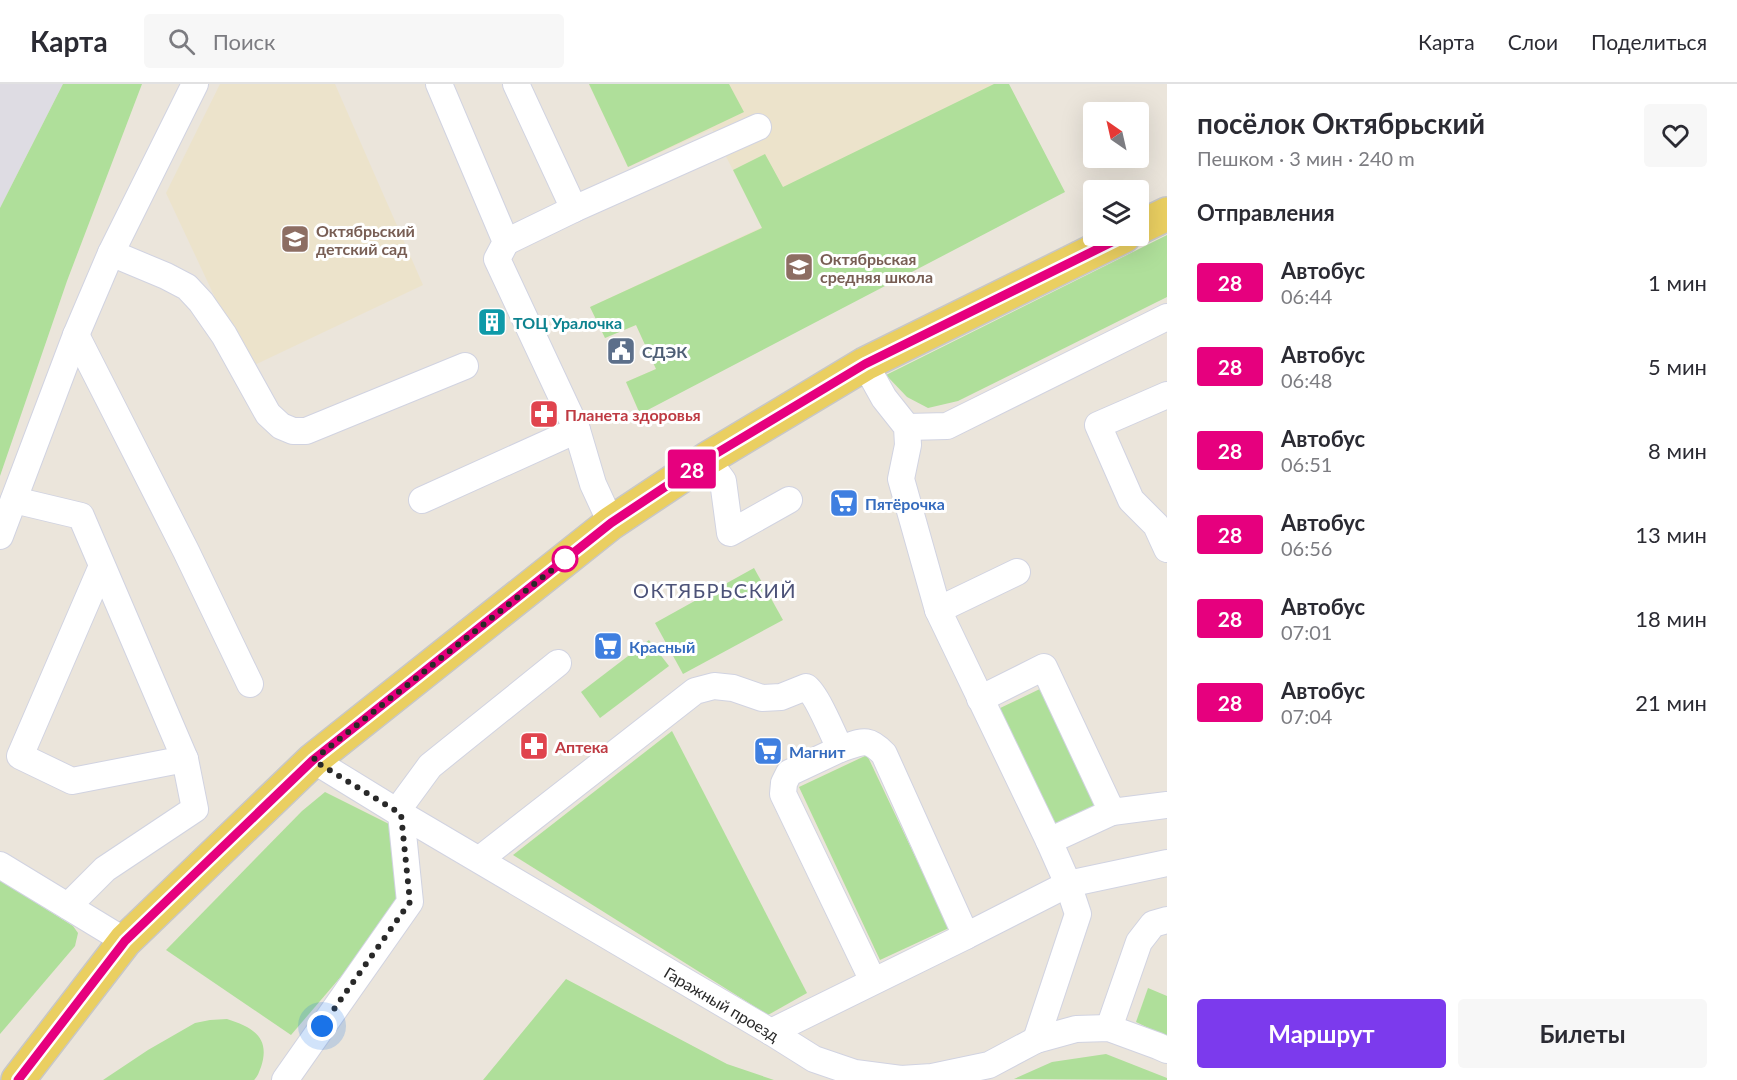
<!DOCTYPE html>
<html lang="ru">
<meta charset="utf-8">
<style>
:root{--surface:#fff;--page:#f7f7f7;--text:#2b2b33;--muted:#7c7c81;--line:#e1e1e2;--accent:#7c3aed}
body{margin:0;font-family:Lato,sans-serif;background:var(--page);color:var(--text);height:100vh;display:flex;flex-direction:column;font-size:22px;white-space:nowrap}
*{box-sizing:border-box;margin:0}
p{font-size:20px;color:var(--muted)}
.icon{flex:none;width:33px;height:33px;fill:none;stroke:currentColor;stroke-width:2;stroke-linecap:round;stroke-linejoin:round}
.map{position:relative;flex:1;overflow:hidden}
.panel{display:flex;flex-direction:column;background:var(--surface);width:570px}
.panel>*{flex:none}
.badge{padding:0 12px;border-radius:4px;font-size:21px;line-height:39px}
.needle{width:39px;rotate:326deg}
.buttons{position:absolute;left:1083px;top:18px;display:grid;gap:12px}
.buttons a{display:grid;place-items:center;width:66px;height:66px;border-radius:6px;background:var(--surface);box-shadow:0 6px 24px #0002;font-size:30px}
.you{position:absolute;width:30px;height:30px;margin:-15px;border:4px solid #fff;border-radius:50%;background:#1a73e8;box-shadow:0 0 0 9px #1a73e833}
.map>.badge{position:absolute;translate:-50% -50%;box-shadow:0 0 0 3px #fff}
h2{padding:0 30px;font-size:22px;line-height:54px}
.round{display:grid;place-items:center;flex:none;width:63px;height:63px;border-radius:6px;background:var(--page)}
.overview{display:flex;align-items:center;justify-content:space-between;height:102px;padding:0 30px}
h1{font-size:28px;font-weight:700;line-height:45px}
.primary-button{display:flex;gap:12px;margin-top:auto;padding:12px 30px}
.primary-button a{flex:1;height:69px;border-radius:6px;background:var(--accent);color:#fff;font-size:24px;font-weight:700;line-height:69px;text-align:center}
.primary-button a+a{background:var(--page);color:var(--text)}
ul{padding:0;list-style:none}
li{display:flex;align-items:center;gap:18px;height:84px;padding:0 30px}
li div{flex:1}
li b{display:block;font-size:22px}
li em{font-style:normal}
li .badge{min-width:66px;font-weight:700;text-align:center}
header{display:flex;align-items:center;gap:36px;box-sizing:border-box;height:84px;padding:0 30px;background:var(--surface);border-bottom:2px solid var(--line)}
header strong{font-size:28px}
nav{display:flex;gap:33px;margin-inline-start:auto;font-size:21px}
.search{width:420px;height:54px;background:var(--page);display:flex;align-items:center;gap:15px;box-sizing:border-box;padding:0 21px;border-radius:6px;color:var(--muted);font-size:22px}
main{display:flex;flex:1;min-height:0}
.map>svg:first-child{display:block}
</style>
<header>
<strong>Карта</strong>
<div class="search"><svg class="icon" aria-label="search" viewBox="0 0 24 24"><circle cx="10" cy="10" r="6"/><path d="M15 15l6 6"/></svg>Поиск</div>
<nav><a>Карта</a><a>Слои</a><a>Поделиться</a></nav>
</header>
<main>
<div class="map">
<svg width="1167" height="996" viewBox="0 0 1167 996">
<rect width="100%" height="100%" fill="#ebe5db"/>
<polygon fill="#dedce3" points="0,0 63,0 0,124"/>
<g fill="#ece3cb">
<polygon points="220,0 335,0 423,201 248,284 166,109"/>
<polygon points="589,0 1009,0 640,330 626,298 656,285 636,241 605,254 590,223 762,143 712,45 628,83"/>
</g>
<g fill="#afdf9a">
<polygon points="63,0 142,0 67,197 0,392 0,124"/>
<polygon points="589,0 729,0 744,28 628,83"/>
<polygon points="994,0 1009,0 1065,108 640,330 626,298 656,285 636,241 605,254 590,223 762,144 733,86 765,70 783,103"/>
<polygon points="1167,151 1167,213 958,317 928,324 907,313 886,291"/>
<polygon points="754,484 783,536 683,590 655,539"/>
<polygon points="649,556 669,582 600,634 581,608"/>
<polygon points="1044,603 1099,720 1051,742 996,626"/>
<polygon points="672,647 807,909 768,931 513,771"/>
<polygon points="867,671 949,844 880,876 799,703"/>
<polygon points="325,708 399,745 397,827 291,951 166,866 302,727"/>
<polygon points="0,796 73,842 78,849 75,862 0,950"/>
<polygon points="566,895 727,980 774,996 483,996"/>
<polygon points="1148,904 1167,912 1167,953 1136,938"/>
<path d="M227,935C252,943 271,953 261,983C259,988 258,992 254,996H103L148,966L195,939L210,936Z"/>
<polygon points="1106,970 1167,994 1167,996 1014,995 1052,978"/>
</g>
<g fill="none" stroke-linecap="round" stroke-linejoin="round">
<g stroke="#d1d3e1" stroke-width="28">
<g id="minor">
<polyline points="439,0 506,158 497,175 577,346 593,400 611,439"/>
<polyline points="516,0 574,125"/>
<polyline points="506,158 574,125 758,43"/>
<polyline points="111,169 166,192 187,203 201,218 224,251 268,330 281,342 293,347 306,347 465,282"/>
<polyline points="76,251 186,467 250,600"/>
<polyline points="865,280 884,314 907,343 908,361 901,395 938,526 1049,757 1068,800 1078,830 1036,956"/>
<polyline points="1167,311 1098,341 1131,416 1156,441 1167,465"/>
<polyline points="907,343 947,342 1167,233"/>
<polyline points="707,375 723,397 730,449 789,416"/>
<polyline points="14,416 81,432 185,675 72,697 20,672 102,482"/>
<polyline points="422,416 577,346"/>
<polyline points="0,452 76,251 111,169 195,0"/>
<polyline points="938,526 1017,488"/>
<polyline points="980,615 1044,583 1112,728 1167,721"/>
<polyline points="840,665 789,689 784,699 783,710 873,897"/>
<path id="s1" d="M313,676L401,730L771,948L814,975L855,989L901,995L932,993L989,981L1036,956L1076,945L1109,944L1158,962L1167,966"/>
<polyline points="397,727 430,682 558,579"/>
<polyline points="1049,757 1112,728"/>
<path d="M480,775L695,607L714,602L733,604L762,614L781,613L806,603C816,609 834,652 840,665C862,658 867,652 884,670L966,852L1068,800L1167,779"/>
<polyline points="0,781 125,857"/>
<polyline points="68,822 105,785 195,725 185,675"/>
<polyline points="1109,944 1139,858 1153,840 1167,836"/>
<polyline points="771,948 966,852"/>
<polyline points="285,996 410,818 401,730"/>
</g>
</g>
<g stroke="#c7c7c7" stroke-width="36">
<g id="major">
<polyline points="1138,144 1167,130"/>
<polyline points="18,996 125,857 313,676 611,439 707,375 865,280 1124,152"/>
</g>
</g>
<use href="#minor" stroke="#fff" stroke-width="26"/>
<use href="#major" stroke="#eacf61" stroke-width="33"/>
</g>
<g fill="none" stroke-linecap="round" stroke-linejoin="round">
<g stroke="#fff" stroke-width="14">
<polyline id="line" points="18,996 125,857 313,676 611,439 707,375 865,280 1124,152"/>
</g>
<use href="#line" stroke="#e6007e" stroke-width="9"/>
<polyline stroke="#292929" stroke-width="6" stroke-dasharray="0 10.8" points="322,942 410,818 401,730 313,676 567,474 565,475"/>
</g>
<defs>
<g id="school-square" transform="scale(1.5)"><rect x="-9" y="-9" width="18" height="18" rx="4" fill="#8d6e63" stroke="#fff"/><path d="M0-5L7-2L0 1L-7-2ZM-4 1L0 2.5L4 1V4Q0 6-4 4Z" fill="#fff"/></g>
<g id="building-square" transform="scale(1.5)"><rect x="-9" y="-9" width="18" height="18" rx="4" fill="#0f9aa8" stroke="#fff"/><path d="M-4-6H4V6H1V3H-1V6H-4ZM-2.5-4.3h1.7v1.8h-1.7ZM.8-4.3h1.7v1.8H.8ZM-2.5-1h1.7V.8h-1.7ZM.8-1h1.7V.8H.8Z" fill="#fff"/></g>
<g id="civic-square" transform="scale(1.5)"><rect x="-9" y="-9" width="18" height="18" rx="4" fill="#5c6f8a" stroke="#fff"/><path d="M-.6-6.5H3V-4.5H.6V-3L4-1V1h2V6H-6V1h2V-1L-.6-3ZM-1.2 2.5V6h2.4V2.5Z" fill="#fff"/></g>
<g id="pharmacy-square" transform="scale(1.5)"><rect x="-9" y="-9" width="18" height="18" rx="4" fill="#e0444e" stroke="#fff"/><path d="M-2-6h4v4h4v4h-4v4h-4v-4h-4v-4h4Z" fill="#fff"/></g>
<g id="supermarket-square" transform="scale(1.5)"><rect x="-9" y="-9" width="18" height="18" rx="4" fill="#3f7fe0" stroke="#fff"/><path d="M-6-5.5h2.5l.6 2H6L4.5 2H-2.5L-4.4-4H-6ZM-1.5 3.2a1.3 1.3 0 1 0 .1 0ZM3 3.2a1.3 1.3 0 1 0 .1 0Z" fill="#fff"/></g>
</defs>
<g fill-rule="evenodd">
<use href="#school-square" x="295" y="155"/>
<use href="#school-square" x="799" y="183"/>
<use href="#building-square" x="492" y="238"/>
<use href="#civic-square" x="621" y="267"/>
<use href="#pharmacy-square" x="544" y="330"/>
<use href="#supermarket-square" x="844" y="419"/>
<use href="#supermarket-square" x="608" y="562"/>
<use href="#pharmacy-square" x="534" y="662"/>
<use href="#supermarket-square" x="768" y="667"/>
</g>
<circle fill="#fff" stroke="#e6007e" stroke-width="3" cx="565" cy="475" r="12"/>
<g text-anchor="middle" dominant-baseline="central" stroke-width="6" stroke-linejoin="round" paint-order="stroke">
<g font-size="16" font-weight="bold" fill="#785e54" stroke="#fff" text-anchor="start">
<text x="316" y="146">Октябрьский<tspan x="316" dy="18">детский сад</tspan></text>
<text x="820" y="174">Октябрьская<tspan x="820" dy="18">средняя школа</tspan></text>
</g>
<g font-size="16" font-weight="bold" fill="#0d838f" stroke="#fff" text-anchor="start">
<text x="513" y="238">ТОЦ Уралочка</text>
</g>
<g font-size="16" font-weight="bold" fill="#4e5e75" stroke="#fff" text-anchor="start">
<text x="642" y="267">СДЭК</text>
</g>
<g font-size="16" font-weight="bold" fill="#be3a42" stroke="#fff" text-anchor="start">
<text x="565" y="330">Планета здоровья</text>
<text x="555" y="662">Аптека</text>
</g>
<g font-size="16" font-weight="bold" fill="#366cbe" stroke="#fff" text-anchor="start">
<text x="865" y="419">Пятёрочка</text>
<text x="629" y="562">Красный</text>
<text x="789" y="667">Магнит</text>
</g>
<g font-size="16" fill="#292929" stroke="#fff">
<text stroke="none"><textPath href="#s1" startOffset="476">Гаражный проезд</textPath></text>
</g>
<g font-size="20" letter-spacing="1.5" fill="#4c5278" stroke="#fff">
<text x="715" y="506">ОКТЯБРЬСКИЙ</text>
</g>
</g>
</svg>
<div class="buttons">
<a><svg class="needle" viewBox="-14 -14 28 28"><path d="M0-13l5 13h-10z" fill="#e53935"/><path d="M0 13l5-13h-10z" fill="#7c7c81"/></svg></a>
<a><svg class="icon" aria-label="layers" viewBox="0 0 24 24"><path d="M12 4l9 5-9 5-9-5zM3 14l9 5 9-5"/></svg></a>
</div>
<div class="you" style="left:322px;top:942px"></div>
<b class="badge" style="left:692px;top:385px;background:#e6007e;color:#fff">28</b>
</div>
<section class="panel">
<div class="overview"><div><h1>посёлок Октябрьский</h1><p>Пешком · 3 мин · 240 m</p></div><a class="round"><svg class="icon" aria-label="heart" viewBox="0 0 24 24"><path d="M12 20l-8-8c-3-5 5-10 8-4 3-6 11-1 8 4z"/></svg></a></div>
<h2>Отправления</h2>
<ul>
<li><span class="badge" style="background:#e6007e;color:#fff">28</span><div><b>Автобус</b><p>06:44</p></div><em>1 мин</em></li>
<li><span class="badge" style="background:#e6007e;color:#fff">28</span><div><b>Автобус</b><p>06:48</p></div><em>5 мин</em></li>
<li><span class="badge" style="background:#e6007e;color:#fff">28</span><div><b>Автобус</b><p>06:51</p></div><em>8 мин</em></li>
<li><span class="badge" style="background:#e6007e;color:#fff">28</span><div><b>Автобус</b><p>06:56</p></div><em>13 мин</em></li>
<li><span class="badge" style="background:#e6007e;color:#fff">28</span><div><b>Автобус</b><p>07:01</p></div><em>18 мин</em></li>
<li><span class="badge" style="background:#e6007e;color:#fff">28</span><div><b>Автобус</b><p>07:04</p></div><em>21 мин</em></li>
</ul>
<div class="primary-button"><a>Маршрут</a><a>Билеты</a></div>
</section>
</main>
